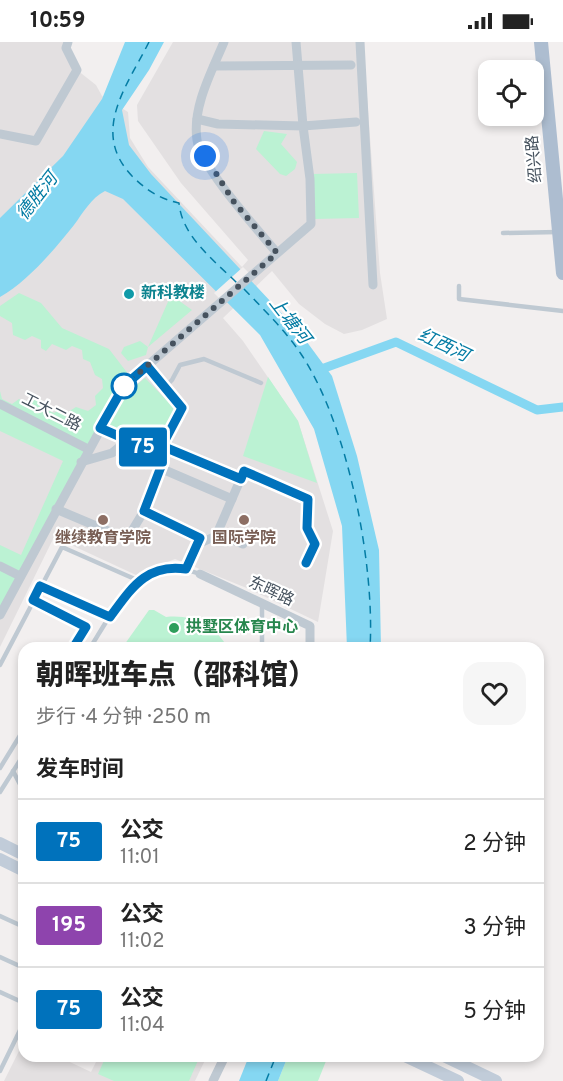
<!DOCTYPE html>
<html lang="zh">
<meta charset="utf-8">
<style>
:root{--surface:#fff;--page:#f6f6f6;--text:#222;--muted:#767676;--line:#e0e0e0}
body{margin:0;font-family:Overpass,"Noto Sans SC",sans-serif;background:var(--page);color:var(--text);height:100vh;display:flex;flex-direction:column;font-size:22px;white-space:nowrap}
*{box-sizing:border-box;margin:0}
p{font-size:20px;color:var(--muted)}
.icon{flex:none;width:33px;height:33px;fill:none;stroke:currentColor;stroke-width:2;stroke-linecap:round;stroke-linejoin:round}
.map{position:relative;flex:1;overflow:hidden}
.panel{position:absolute;left:18px;top:600px;width:526px;height:420px;display:flex;flex-direction:column;background:var(--surface);border-radius:18px;box-shadow:0 3px 9px #0003}
.panel>*{flex:none}
.badge{padding:0 12px;border-radius:4px;font-size:21px;line-height:39px}
.fabs{position:absolute;left:478px;top:18px;display:grid;gap:12px}
.fabs a{display:grid;place-items:center;width:66px;height:66px;border-radius:12px;background:var(--surface);box-shadow:0 3px 9px #0003;font-size:30px}
.you{position:absolute;width:30px;height:30px;margin:-15px;border:4px solid #fff;border-radius:50%;background:#1a73e8;box-shadow:0 0 0 9px #1a73e833}
.map>.badge{position:absolute;translate:-50% -50%;box-shadow:0 0 0 3px #fff}
h2{padding:0 18px;font-size:22px;line-height:54px}
.round{display:grid;place-items:center;flex:none;width:63px;height:63px;border-radius:18px;background:var(--page)}
.headline{display:flex;align-items:center;justify-content:space-between;height:102px;padding:0 18px}
h1{font-size:28px;font-weight:800;line-height:45px}
ul{padding:0;list-style:none}
li{display:flex;align-items:center;gap:18px;height:84px;padding:0 18px;border-top:2px solid var(--line)}
li div{flex:1}
li b{display:block;font-size:22px}
li em{font-style:normal}
li .badge{min-width:66px;font-weight:700;text-align:center}
.status{display:flex;justify-content:space-between;align-items:center;height:42px;padding:0 30px;background:var(--surface);direction:ltr}
.status svg{height:16px;fill:currentColor}
.map>svg:first-child{display:block}
</style>
<div class="status"><b>10:59</b><svg viewBox="0 0 49 12"><path d="M0 12V9h3v3zM5 12V6h3v6zM10 12V3h3v9zM15 12V0h3v12zM26 1h20v11H26zM47 4h2v5h-2z"/></svg></div>
<div class="map">
<svg width="563" height="1039" viewBox="0 0 563 1039">
<rect width="100%" height="100%" fill="#f2efef"/>
<g fill="#e3e0e1">
<polygon points="0,0 68,0 77,28 96,43 102,54 128,70 130,96 148,125 242,225 248,218 181,141 138,79 137,63 173,0 363,0 380,231 387,277 362,288 344,292 325,282 299,262 272,229 223,276 243,299 298,379 333,489 318,580 249,547 175,517 136,533 54,495 0,605"/>
<polygon points="24,999 24,1014 57,1014 91,1030 99,1014 207,1014 195,1039 4,1039"/>
</g>
<g fill="#bbf2d3">
<polygon points="264,89 287,92 281,102 297,120 295,127 286,134 280,132 256,107"/>
<polygon points="357,131 359,176 314,177 312,132"/>
<polygon points="19,251 41,261 62,286 109,307 132,337 0,573 0,503 21,513 63,419 0,389 0,349 2,357 12,362 19,357 24,360 35,355 43,359 45,367 54,371 61,366 68,370 76,365 88,369 96,363 95,354 103,346 102,337 95,333 90,320 83,317 82,308 72,304 66,308 52,302 46,309 41,306 41,298 32,294 25,298 13,293 12,281 0,274 0,264"/>
<polygon points="171,253 192,268 148,305 146,313 128,319 121,311 124,305 140,299 148,305"/>
<polygon points="268,335 298,379 317,441 243,414"/>
<polygon points="145,336 176,368 162,400 150,403 107,383 128,350"/>
<path d="M149,568H154L166,575C192,572 215,583 228,606H122Z"/>
<polygon points="106,1014 200,1014 189,1039 114,1039 98,1032"/>
<polygon points="288,1014 328,1014 318,1039 278,1039"/>
</g>
<g fill="#85d7f2">
<path d="M125,0H164L149,28L122,68L129,103L151,132L301,292L332,334L357,414L379,508L381,606H347L342,484L314,387L260,293L123,157L105,149C91,156 83,171 74,183C54,208 28,239 0,255V176L63,114L102,57Z"/>
<polygon points="249,1014 288,1014 278,1039 239,1039"/>
</g>
<polygon fill="#f2efef" points="243,225 254,236 225,262 214,251"/>
<g fill="none" stroke-linecap="round" stroke-linejoin="round">
<polyline stroke="#85d7f2" stroke-width="9" points="316,329 396,300 537,368 563,365"/>
<g stroke="#047ca4" stroke-width="1.5" stroke-dasharray="8 6" stroke-linecap="butt">
<path d="M149,0C127,44 90,90 132,134C146,148 160,157 179,161C182,195 215,219 238,242"/>
<path d="M244,247C264,268 285,288 301,312C348,382 375,523 370,606"/>
<polyline points="266,1039 276,1014"/>
</g>
<g stroke="#bfc9d2" stroke-width="4.5">
<polyline points="503,191 558,190"/>
<polyline points="459,244 459,257 563,269"/>
<polyline points="164,346 172,338 180,323 204,317 261,341"/>
<polyline points="40,544 109,575"/>
<polyline points="33,558 86,585 73,606"/>
<path d="M90,606C117,563 141,511 200,532"/>
<polyline points="262,606 262,563"/>
<polyline points="0,623 62,505 137,538"/>
<polyline points="0,726 24,687"/>
<polyline points="13,729 24,750"/>
<polyline points="0,750 24,712"/>
<polyline points="0,874 24,885"/>
<polyline points="0,915 24,926"/>
<polyline points="0,950 24,961"/>
<polyline points="0,1029 24,980"/>
</g>
<g stroke="#bfc9d2" stroke-width="9">
<path d="M224,0C212,29 192,65 197,98C200,124 258,188 277,211"/>
<polyline points="296,0 303,84 356,80"/>
<polyline points="360,0 373,243"/>
<polyline points="214,24 351,23"/>
<polyline points="0,92 36,99 77,28 66,6 68,0"/>
<polyline points="0,362 88,407"/>
<polyline points="100,386 153,409 166,403 182,366 147,324"/>
<polyline points="162,404 241,437"/>
<polyline points="159,406 161,422 144,469 200,496 186,527"/>
<polyline points="81,420 112,411 128,398"/>
<polyline points="160,426 232,457"/>
<polyline points="56,467 127,497 144,469"/>
<polyline points="216,494 224,494 243,502"/>
<polyline points="198,502 216,494 244,429 308,457 307,486 315,502 306,521"/>
<polyline points="0,524 20,534"/>
<polyline points="200,532 310,584 310,606"/>
<polyline points="0,573 124,344 311,182 310,137 303,84 218,82 197,77"/>
<polyline points="213,1039 225,1014"/>
</g>
<g stroke="#c1ccd9" stroke-width="12">
<polyline points="0,801 24,813"/>
<polyline points="0,817 24,829"/>
<polyline points="405,1014 458,1039"/>
<polyline points="444,1014 496,1039"/>
</g>
<polyline stroke="#adbdd0" stroke-width="14" points="541,0 563,231"/>
</g>
<g fill="none" stroke-linecap="round" stroke-linejoin="round">
<g stroke="#fff" stroke-width="14">
<path id="line" d="M73,606L86,585L33,558L40,544L110,575C131,547 146,521 186,527L200,496L144,469L162,422L159,406L153,409L100,386L124,344L147,324L182,366L162,404L241,437L244,429L308,457L307,486L315,502L306,521"/>
</g>
<use href="#line" stroke="#0072bc" stroke-width="9"/>
<polyline stroke="#46525e" stroke-width="6" stroke-dasharray="0 10.8" points="124,344 277,211 234,160 205,114"/>
</g>
<circle fill="#0f9aa8" stroke="#fff" stroke-width="2" cx="129" cy="252" r="6"/>
<circle fill="#fff" stroke="#0072bc" stroke-width="3" cx="124" cy="344" r="12"/>
<g fill="#8d6e63" stroke="#fff" stroke-width="2">
<circle cx="103" cy="478" r="6"/>
<circle cx="244" cy="478" r="6"/>
</g>
<circle fill="#2e9e5b" stroke="#fff" stroke-width="2" cx="174" cy="586" r="6"/>
<g text-anchor="middle" dominant-baseline="central" stroke-width="4.5" stroke-linejoin="round" paint-order="stroke">
<g font-size="16" fill="#46525e" stroke="#fff">
<text transform="translate(535 117) rotate(-95)">绍兴路</text>
<text transform="translate(51 371) rotate(27)">工大二路</text>
<text transform="translate(271 550) rotate(25)">东晖路</text>
</g>
<g font-size="16" font-weight="bold" fill="#0d838f" stroke="#fff" text-anchor="start">
<text x="141" y="252">新科教楼</text>
</g>
<g font-size="16" font-weight="bold" fill="#785e54" stroke="#fff">
<text x="103" y="497">继续教育学院</text>
<text x="244" y="497">国际学院</text>
</g>
<g font-size="16" font-weight="bold" fill="#27864d" stroke="#fff" text-anchor="start">
<text x="186" y="586">拱墅区体育中心</text>
</g>
<g font-size="18" font-style="italic" fill="#047ca4" stroke="#fff">
<text transform="translate(38 155) rotate(-52)">德胜河</text>
<text transform="translate(289 279) rotate(52)">上塘河</text>
<text transform="translate(443 304) rotate(25)">红西河</text>
</g>
</g>
</svg>
<div class="fabs">
<a><svg class="icon" aria-label="locate" viewBox="0 0 24 24"><circle cx="12" cy="12" r="6"/><path d="M12 2v4M12 18v4M2 12h4M18 12h4"/></svg></a>
</div>
<div class="you" style="left:205px;top:114px"></div>
<b class="badge" style="left:143px;top:405px;background:#0072bc;color:#fff">75</b>
<section class="panel">
<div class="headline"><div><h1>朝晖班车点（邵科馆）</h1><p>步行 · 4 分钟 · 250 m</p></div><a class="round"><svg class="icon" aria-label="heart" viewBox="0 0 24 24"><path d="M12 20l-8-8c-3-5 5-10 8-4 3-6 11-1 8 4z"/></svg></a></div>
<h2>发车时间</h2>
<ul>
<li><span class="badge" style="background:#0072bc;color:#fff">75</span><div><b>公交</b><p>11:01</p></div><em>2 分钟</em></li>
<li><span class="badge" style="background:#8e44ad;color:#fff">195</span><div><b>公交</b><p>11:02</p></div><em>3 分钟</em></li>
<li><span class="badge" style="background:#0072bc;color:#fff">75</span><div><b>公交</b><p>11:04</p></div><em>5 分钟</em></li>
</ul>
</section>
</div>
